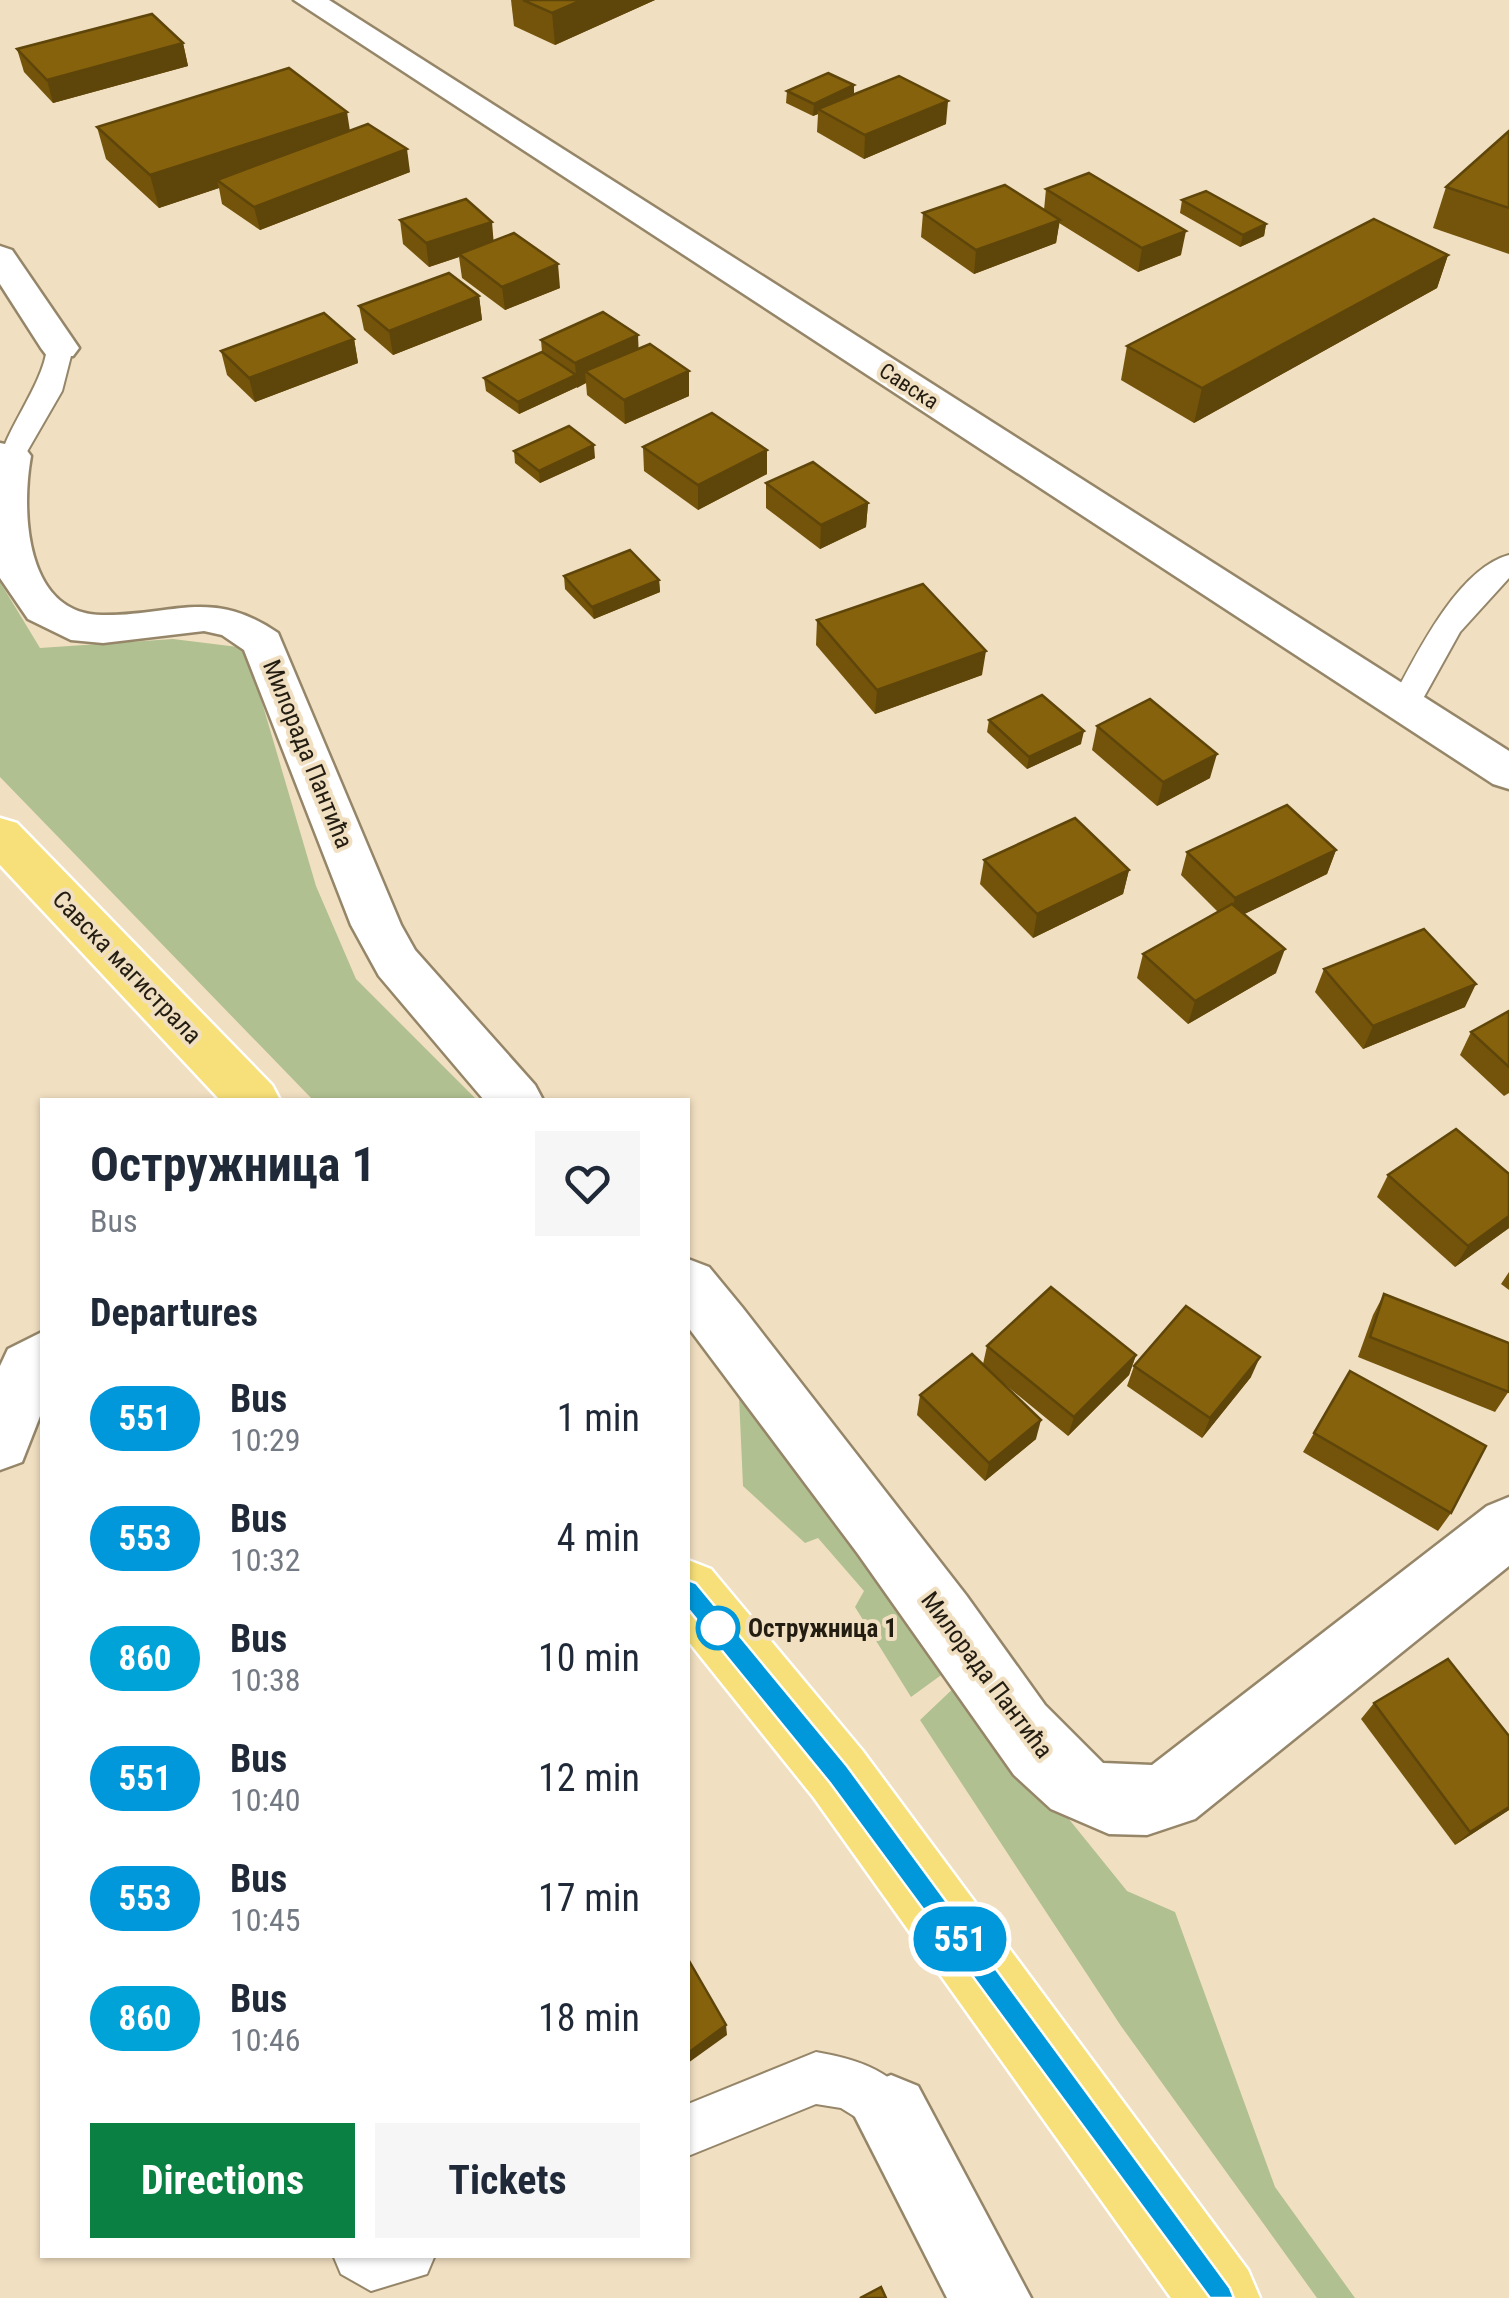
<!DOCTYPE html>
<meta charset="utf-8">
<style>
:root{--surface:#fff;--page:#f6f6f7;--text:#1f2937;--muted:#747a83;--accent:#0b8043}
body{margin:0;font-family:"Roboto Condensed",sans-serif;background:var(--page);color:var(--text);height:100vh;display:flex;flex-direction:column;font-size:38px;white-space:nowrap}
*{box-sizing:border-box;margin:0}
p{font-size:32px;color:var(--muted)}
.icon{flex:none;width:55px;height:55px;fill:none;stroke:currentColor;stroke-width:2;stroke-linecap:round;stroke-linejoin:round}
.map{position:relative;flex:1;overflow:hidden}
.drawer{position:absolute;left:40px;top:1098px;width:650px;height:1160px;display:flex;flex-direction:column;background:var(--surface);border-radius:0px;box-shadow:0 2px 8px #0004}
.drawer>*{flex:none}
.badge{padding:0 20px;border-radius:32px;font-size:35px;line-height:65px}
.map>.badge{position:absolute;translate:-50% -50%;box-shadow:0 0 0 5px #fff}
h2{padding:0 50px;font-size:38px;line-height:90px}
.round{display:grid;place-items:center;flex:none;width:105px;height:105px;border-radius:0px;background:var(--page)}
.overview{display:flex;align-items:center;justify-content:space-between;height:170px;padding:0 50px}
h1{font-size:48px;font-weight:700;line-height:75px}
.cta{display:flex;gap:20px;margin-top:auto;padding:20px 50px}
.cta a{flex:1;height:115px;border-radius:0px;background:var(--accent);color:#fff;font-size:40px;font-weight:700;line-height:115px;text-align:center}
.cta a+a{background:var(--page);color:var(--text)}
ul{padding:0;list-style:none}
li{display:flex;align-items:center;gap:30px;height:120px;padding:0 50px}
li div{flex:1}
li b{display:block;font-size:38px}
li em{font-style:normal}
li .badge{min-width:110px;font-weight:700;text-align:center}
.map>svg:first-child{display:block}
</style>
<div class="map">
<svg width="1509" height="2298" viewBox="0 0 1509 2298">
<rect width="100%" height="100%" fill="#f1dfc1"/>
<g fill="#b0c090">
<polygon points="0,582 40,648 173,639 246,648 316,886 356,979 477,1100 313,1100 0,777"/>
<polygon points="739,1396 955,1665 911,1697 855,1607 864,1591 818,1538 805,1543 743,1486"/>
<polygon points="959,1683 1127,1891 1175,1912 1275,2187 1355,2298 1317,2298 1121,2026 920,1720"/>
</g>
<g fill="none" stroke-linecap="round" stroke-linejoin="round">
<g stroke="#968669" stroke-width="4">
<g id="lane">
<path d="M60,340L73,348L62,391L21,462H1C0,437 43,386 47,348Z"/>
<path d="M1509,555V578L1460,632L1415,713H1393L1389,706C1413,661 1456,569 1509,555Z"/>
<path d="M816,2052C857,2059 900,2072 917,2113L909,2131L891,2139L841,2108L816,2104L688,2156V2104Z"/>
<polygon points="333,2255 435,2255 427,2274 371,2291 341,2274"/>
</g>
</g>
<g stroke="#968669" stroke-width="5">
<g id="street">
<polygon points="0,246 12,250 79,348 73,356 47,356 41,348 0,284"/>
<path d="M0,443L25,448L31,456C21,512 25,614 102,615C174,616 211,587 278,633L401,925L415,950L535,1085L543,1100H484L379,976L351,925L244,650L222,635L204,631L103,643L71,640L28,619L0,578Z"/>
<polygon points="688,1259 709,1267 742,1307 966,1595 1045,1705 1103,1763 1152,1765 1487,1506 1509,1497 1509,1566 1195,1819 1147,1835 1109,1834 1051,1809 1014,1775 858,1554 688,1327"/>
<polygon points="42,1332 42,1411 22,1462 0,1470 0,1366 8,1349"/>
<polygon points="891,2075 918,2086 1031,2298 947,2298 853,2113 864,2086"/>
</g>
</g>
<g stroke="#968669" stroke-width="5">
<polygon id="secondary" points="294,0 329,0 1509,751 1509,789 1493,784"/>
</g>
<g stroke="#fff" stroke-width="5">
<g id="primary">
<polygon points="0,818 17,823 272,1085 280,1100 220,1100 0,865"/>
<polygon points="688,1560 711,1569 862,1750 1248,2270 1260,2298 1171,2298 814,1798 688,1641"/>
</g>
</g>
<use href="#lane" fill="#fff" fill-rule="evenodd"/>
<use href="#street" fill="#fff" fill-rule="evenodd"/>
<use href="#secondary" fill="#fff" fill-rule="evenodd"/>
<use href="#primary" fill="#f7e079" fill-rule="evenodd"/>
</g>
<g fill="#74540b">
<polygon points="511,0 655,0 555,45 514,26"/>
<polygon points="183,43 188,66 53,103 24,72 17,49"/>
<polygon points="854,85 854,94 946,124 864,159 817,132 818,114 813,116 786,103 787,91"/>
<polygon points="97,127 350,131 410,172 260,230 222,204 219,188 159,208 106,159"/>
<polygon points="1509,131 1509,254 1433,228 1446,187"/>
<polygon points="1046,189 1181,255 1138,272 1059,223 1056,243 974,274 921,237 923,213 1044,210"/>
<polygon points="1182,200 1266,224 1264,236 1240,247 1180,213"/>
<polygon points="400,220 494,241 560,288 505,310 462,278 459,257 429,267 403,244"/>
<polygon points="1448,255 1437,288 1194,423 1121,380 1127,346"/>
<polygon points="479,296 482,320 393,355 364,330 359,306"/>
<polygon points="354,339 358,363 255,402 227,375 221,351"/>
<polygon points="541,340 639,348 689,371 689,396 625,424 587,395 586,383 519,414 486,391 484,378 542,352"/>
<polygon points="643,447 767,474 698,510 644,471"/>
<polygon points="514,451 595,458 540,483 515,463"/>
<polygon points="766,483 868,503 866,527 820,549 766,508"/>
<polygon points="564,576 659,580 660,592 594,619 565,589"/>
<polygon points="817,620 982,675 875,714 816,645"/>
<polygon points="989,720 1081,744 1027,769 987,732"/>
<polygon points="1097,726 1210,778 1157,806 1092,750"/>
<polygon points="1336,850 1327,874 1244,914 1276,973 1188,1024 1137,978 1143,954 1218,912 1181,875 1187,852"/>
<polygon points="984,860 1129,870 1123,894 1033,938 980,884"/>
<polygon points="1324,969 1465,1007 1363,1049 1315,992"/>
<polygon points="1509,1011 1509,1093 1504,1096 1460,1055 1471,1032"/>
<polygon points="1509,1174 1509,1228 1455,1267 1377,1197 1388,1175"/>
<polygon points="1509,1272 1509,1290 1501,1284"/>
<polygon points="1384,1294 1509,1391 1495,1412 1358,1357 1373,1315"/>
<polygon points="987,1346 1136,1355 1129,1375 1068,1436 997,1378 1036,1439 985,1481 917,1415 920,1395 983,1364"/>
<polygon points="1134,1366 1251,1377 1202,1438 1127,1386"/>
<polygon points="1350,1371 1451,1513 1438,1531 1303,1452"/>
<polygon points="1374,1703 1509,1810 1455,1845 1361,1719"/>
</g>
<g fill="#5e4509">
<polygon points="582,0 655,0 555,45 552,13"/>
<polygon points="183,43 188,66 53,103 47,80"/>
<polygon points="854,85 854,97 818,109 818,114 813,116 814,104"/>
<polygon points="948,101 946,124 864,159 865,135"/>
<polygon points="347,112 352,144 217,180 219,188 159,208 150,175"/>
<polygon points="407,149 410,172 260,230 254,207"/>
<polygon points="1060,220 1056,243 974,274 976,250"/>
<polygon points="492,222 494,246 459,254 459,257 429,267 426,243"/>
<polygon points="1266,224 1264,236 1240,247 1243,235"/>
<polygon points="1186,231 1181,255 1138,272 1142,248"/>
<polygon points="1448,255 1437,288 1194,423 1202,388"/>
<polygon points="558,264 560,288 505,310 502,287"/>
<polygon points="479,296 482,320 393,355 389,331"/>
<polygon points="638,335 639,359 585,371 586,383 577,388 575,363"/>
<polygon points="354,339 358,363 255,402 249,378"/>
<polygon points="689,371 689,396 625,424 624,400"/>
<polygon points="576,375 577,387 519,414 518,402"/>
<polygon points="594,445 595,458 540,483 539,471"/>
<polygon points="767,450 767,474 698,510 698,485"/>
<polygon points="868,503 866,527 820,549 821,525"/>
<polygon points="659,580 660,592 594,619 592,607"/>
<polygon points="986,651 982,675 875,714 877,690"/>
<polygon points="1084,731 1081,744 1027,769 1029,757"/>
<polygon points="1217,754 1210,778 1157,806 1163,782"/>
<polygon points="1336,850 1327,874 1228,922 1235,898"/>
<polygon points="1129,870 1123,894 1033,938 1037,914"/>
<polygon points="1285,949 1276,973 1188,1024 1195,1001"/>
<polygon points="1476,984 1465,1007 1363,1049 1373,1026"/>
<polygon points="1509,1216 1509,1228 1455,1267 1468,1246"/>
<polygon points="1136,1355 1129,1375 1068,1436 1074,1417"/>
<polygon points="1260,1357 1251,1377 1202,1438 1210,1418"/>
<polygon points="1041,1420 1036,1439 985,1481 989,1463"/>
<polygon points="1509,1807 1509,1810 1455,1845 1470,1832"/>
<polygon points="726,2025 727,2035 688,2063 688,2053"/>
</g>
<g fill="#87620d" stroke="#5e4509" stroke-width="2.5">
<polygon points="523,0 582,0 552,13"/>
<polygon points="152,14 183,43 47,80 17,49"/>
<polygon points="289,68 347,112 150,175 97,127"/>
<polygon points="828,73 854,85 814,104 787,91"/>
<polygon points="899,76 948,101 865,135 818,109"/>
<polygon points="368,124 407,149 254,207 217,180"/>
<polygon points="1509,131 1509,208 1446,187"/>
<polygon points="1089,173 1186,231 1142,248 1046,189"/>
<polygon points="1005,185 1060,220 976,250 923,213"/>
<polygon points="1206,191 1266,224 1243,235 1182,200"/>
<polygon points="466,199 492,222 426,243 400,220"/>
<polygon points="1374,219 1448,255 1202,388 1127,346"/>
<polygon points="514,233 558,264 502,287 459,254"/>
<polygon points="449,273 479,296 389,331 359,306"/>
<polygon points="603,312 638,335 575,363 541,340"/>
<polygon points="324,313 354,339 249,378 221,351"/>
<polygon points="650,344 689,371 624,400 585,371"/>
<polygon points="542,352 576,375 518,402 484,378"/>
<polygon points="712,413 767,450 698,485 643,447"/>
<polygon points="569,426 594,445 539,471 514,451"/>
<polygon points="813,462 868,503 821,525 766,483"/>
<polygon points="630,550 659,580 592,607 564,576"/>
<polygon points="923,584 986,651 877,690 817,620"/>
<polygon points="1042,695 1084,731 1029,757 989,720"/>
<polygon points="1150,699 1217,754 1163,782 1097,726"/>
<polygon points="1287,805 1336,850 1235,898 1187,852"/>
<polygon points="1075,818 1129,870 1037,914 984,860"/>
<polygon points="1232,904 1285,949 1195,1001 1143,954"/>
<polygon points="1424,929 1476,984 1373,1026 1324,969"/>
<polygon points="1509,1011 1509,1067 1471,1032"/>
<polygon points="1456,1129 1509,1174 1509,1216 1468,1246 1388,1175"/>
<polygon points="1051,1287 1136,1355 1074,1417 987,1346"/>
<polygon points="1384,1294 1509,1343 1509,1392 1370,1337"/>
<polygon points="1186,1306 1260,1357 1210,1418 1134,1366"/>
<polygon points="972,1354 1041,1420 989,1463 920,1395"/>
<polygon points="1350,1371 1486,1446 1451,1513 1314,1433"/>
<polygon points="1448,1659 1509,1736 1509,1807 1470,1832 1374,1703"/>
<polygon points="688,1959 726,2025 688,2053"/>
<polygon points="881,2287 886,2298 860,2298"/>
</g>
<polygon fill="#0098da" stroke="#fff" stroke-width="2.5" points="688,1580 696,1583 847,1766 1230,2288 1234,2298 1210,2298 830,1783 679,1598 676,1591"/>
<circle fill="#fff" stroke="#0098da" stroke-width="5" cx="718" cy="1628" r="20"/>
<g text-anchor="middle" dominant-baseline="central" stroke-width="8" stroke-linejoin="round" paint-order="stroke">
<g font-size="22" fill="#221c11" stroke="#f1dfc1">
<text transform="translate(909 386) rotate(33)">Савска</text>
</g>
<g font-size="25" fill="#221c11" stroke="#f1dfc1">
<text transform="translate(308 754) rotate(68)">Милорада Пантића</text>
<text transform="translate(127 967) rotate(46)">Савска магистрала</text>
<text transform="translate(987 1675) rotate(53)">Милорада Пантића</text>
</g>
<g font-size="25" font-weight="bold" fill="#221c11" stroke="#f1dfc1" text-anchor="start">
<text x="748" y="1628">Остружница 1</text>
</g>
</g>
</svg>
<b class="badge" style="left:960px;top:1939px;background:#0098da;color:#fff">551</b>
<section class="drawer">
<div class="overview"><div><h1>Остружница 1</h1><p>Bus</p></div><a class="round"><svg class="icon" aria-label="heart" viewBox="0 0 24 24"><path d="M12 20l-8-8c-3-5 5-10 8-4 3-6 11-1 8 4z"/></svg></a></div>
<h2>Departures</h2>
<ul>
<li><span class="badge" style="background:#0098da;color:#fff">551</span><div><b>Bus</b><p>10:29</p></div><em>1 min</em></li>
<li><span class="badge" style="background:#0098da;color:#fff">553</span><div><b>Bus</b><p>10:32</p></div><em>4 min</em></li>
<li><span class="badge" style="background:#00a3d7;color:#fff">860</span><div><b>Bus</b><p>10:38</p></div><em>10 min</em></li>
<li><span class="badge" style="background:#0098da;color:#fff">551</span><div><b>Bus</b><p>10:40</p></div><em>12 min</em></li>
<li><span class="badge" style="background:#0098da;color:#fff">553</span><div><b>Bus</b><p>10:45</p></div><em>17 min</em></li>
<li><span class="badge" style="background:#00a3d7;color:#fff">860</span><div><b>Bus</b><p>10:46</p></div><em>18 min</em></li>
</ul>
<div class="cta"><a>Directions</a><a>Tickets</a></div>
</section>
</div>
